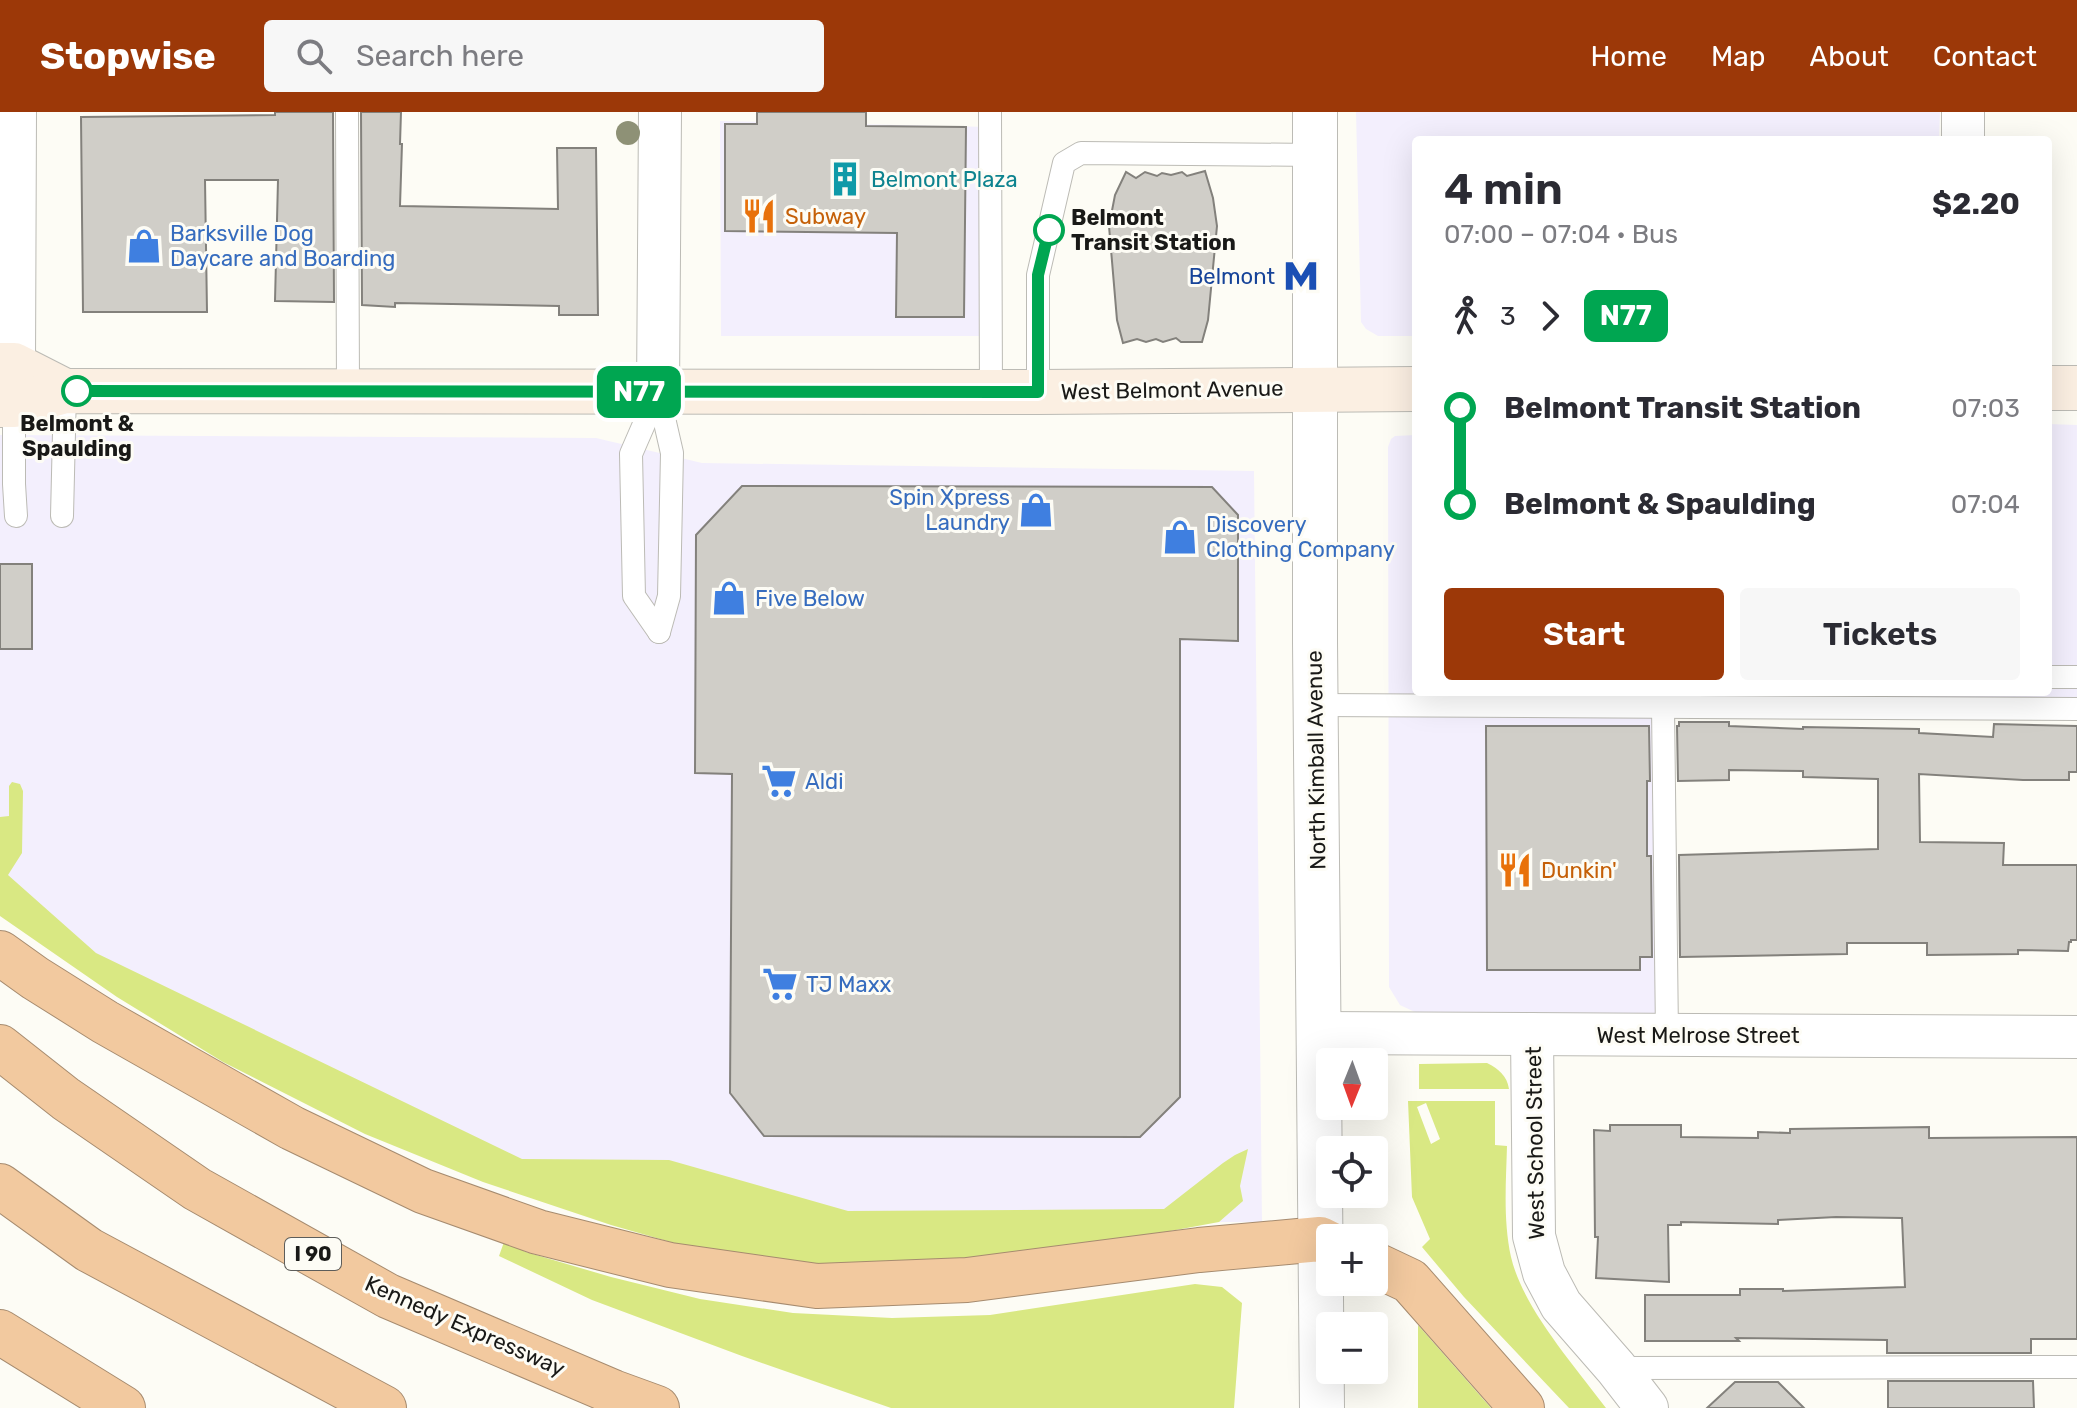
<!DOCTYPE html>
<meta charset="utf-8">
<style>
:root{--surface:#fff;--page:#f7f7f7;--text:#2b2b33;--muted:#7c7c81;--accent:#9c3808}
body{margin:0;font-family:Rubik,sans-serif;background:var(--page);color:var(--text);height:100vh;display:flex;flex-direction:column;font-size:30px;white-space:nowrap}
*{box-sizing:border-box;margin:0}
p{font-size:26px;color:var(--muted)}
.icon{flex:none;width:44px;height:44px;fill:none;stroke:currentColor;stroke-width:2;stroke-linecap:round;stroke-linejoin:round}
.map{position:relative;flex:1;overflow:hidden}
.drawer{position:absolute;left:1412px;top:24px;width:640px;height:560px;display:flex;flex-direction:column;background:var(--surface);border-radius:8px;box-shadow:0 8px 32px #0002}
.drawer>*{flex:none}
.badge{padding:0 16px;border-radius:12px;font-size:28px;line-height:52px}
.needle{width:52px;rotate:181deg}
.fabs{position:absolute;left:1316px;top:936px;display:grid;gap:16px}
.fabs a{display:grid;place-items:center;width:72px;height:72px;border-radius:8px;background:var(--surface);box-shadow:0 8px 32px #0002;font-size:40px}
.map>.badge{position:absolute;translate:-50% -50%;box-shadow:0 0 0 4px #fff}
.legs{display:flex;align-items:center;gap:12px;height:88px;padding:0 32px;font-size:26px}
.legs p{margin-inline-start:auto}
.summary{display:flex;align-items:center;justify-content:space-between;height:136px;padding:0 32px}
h1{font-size:44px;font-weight:600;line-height:60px}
.button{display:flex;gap:16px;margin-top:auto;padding:16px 32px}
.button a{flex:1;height:92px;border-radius:8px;background:var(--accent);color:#fff;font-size:32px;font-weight:600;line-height:92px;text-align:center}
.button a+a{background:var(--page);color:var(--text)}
ul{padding:0 32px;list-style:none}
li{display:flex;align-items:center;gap:28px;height:96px;font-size:30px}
li i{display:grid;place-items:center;width:12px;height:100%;margin:0 10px;background:currentColor}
li i::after{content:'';width:20px;height:20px;margin:-10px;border:6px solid;border-radius:50%;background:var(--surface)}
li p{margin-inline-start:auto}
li:first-child i{background:linear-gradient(#0000 50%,currentColor 0)}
li:last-child i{background:linear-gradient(currentColor 50%,#0000 0)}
header{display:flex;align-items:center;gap:48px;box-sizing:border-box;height:112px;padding:0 40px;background:var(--accent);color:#fff}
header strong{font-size:38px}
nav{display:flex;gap:44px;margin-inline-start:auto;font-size:28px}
.search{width:560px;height:72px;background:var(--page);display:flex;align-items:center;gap:20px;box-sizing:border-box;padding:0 28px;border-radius:8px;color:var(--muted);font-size:30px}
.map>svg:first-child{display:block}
</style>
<header>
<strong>Stopwise</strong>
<div class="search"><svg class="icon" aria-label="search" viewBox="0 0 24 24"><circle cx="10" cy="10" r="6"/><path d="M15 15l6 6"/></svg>Search here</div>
<nav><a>Home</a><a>Map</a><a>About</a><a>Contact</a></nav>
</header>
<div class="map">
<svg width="2077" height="1296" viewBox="0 0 2077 1296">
<rect width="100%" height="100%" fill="#fdfcf5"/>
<g fill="#f3effd">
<polygon points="1356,0 1940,0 1939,28 1416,28 1416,224 1378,224 1366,217 1361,210"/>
<polygon points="720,9 990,15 990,224 721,224"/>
<polygon points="2048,312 2077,313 2077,598 1663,595 1667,904 1417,901 1400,893 1389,875 1388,335 1391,327 1395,324 1416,323 1416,580 2048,580"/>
<polygon points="0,323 596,326 702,351 1254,359 1262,1110 851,1110 516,1054 103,857 0,771"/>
</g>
<g fill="#d9e883" fill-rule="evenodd">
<polygon points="12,670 20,672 23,679 22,741 8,763 96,841 522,1047 669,1048 848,1099 1164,1097 1223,1051 1235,1043 1248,1037 1240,1074 1243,1089 1219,1110 1165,1120 982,1146 839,1153 739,1146 688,1135 611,1113 483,1070 365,1022 223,950 117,885 0,804 0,705 9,704 9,674"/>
<path d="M1487,951C1499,957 1507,964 1509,977H1419V952Z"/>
<path d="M1408,989H1495V1033L1507,1034C1506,1071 1503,1108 1511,1145C1523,1196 1574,1253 1606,1296H1569L1464,1185L1422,1135L1430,1127L1412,1085ZM1426,991L1440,1027L1431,1032L1417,995Z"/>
<polygon points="504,1130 526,1140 611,1165 700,1187 793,1201 892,1206 990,1203 1195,1172 1222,1175 1242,1191 1234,1296 891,1296 742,1244 592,1188 499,1144"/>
<polygon points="1418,1213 1491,1296 1418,1296"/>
</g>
<g fill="#d0cec8" stroke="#83817c" stroke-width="2">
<polygon points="275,0 333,0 334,190 275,189 278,68 205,68 207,200 83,200 81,5 275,3"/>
<polygon points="361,0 401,0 400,32 402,32 400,94 558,97 557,36 596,36 598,203 559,203 559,194 395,191 395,195 362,193"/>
<polygon points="757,0 866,0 866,14 966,15 964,205 896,205 897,121 725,119 725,12 757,12"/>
<polygon points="1205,59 1213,86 1217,114 1208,208 1202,230 1181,230 1176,226 1163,230 1156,227 1146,230 1137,227 1123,231 1117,208 1109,114 1115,83 1126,60 1136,66 1145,60 1157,64 1162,61 1171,63 1182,60 1187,64"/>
<polygon points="742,374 1212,375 1238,403 1238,529 1180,527 1180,985 1140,1025 764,1024 730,981 732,662 695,661 696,423"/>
<rect x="0" y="452" width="32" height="85"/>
<polygon points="1679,610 1729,610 1729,614 1803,617 1803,615 1919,617 1919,621 1993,625 1994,612 2077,614 2077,660 2069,660 2069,668 2023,668 1919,662 1920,730 2004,731 2003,753 2077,753 2077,828 2071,828 2071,830 2069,830 2068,839 2018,838 2018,842 1927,843 1927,831 1847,831 1847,842 1680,845 1679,743 1878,737 1878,667 1803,665 1803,659 1729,658 1729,668 1678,669 1677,614 1679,614"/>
<polygon points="1486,614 1649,614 1650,669 1647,669 1647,744 1651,744 1652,845 1640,845 1640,858 1487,858"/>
<polygon points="1610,1013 1681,1013 1681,1025 1758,1026 1758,1020 1790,1021 1790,1017 1929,1015 1929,1026 2077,1025 2077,1227 2031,1227 2031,1241 1887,1241 1887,1228 1736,1226 1739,1229 1645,1229 1645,1183 1740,1183 1740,1177 1783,1177 1783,1179 1905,1175 1902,1106 1836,1105 1778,1108 1778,1112 1681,1110 1681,1113 1668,1113 1669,1170 1596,1166 1598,1125 1595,1125 1594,1018 1610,1019"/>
<polygon points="1888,1269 2033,1269 2034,1296 1888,1296"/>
<polygon points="1735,1270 1778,1270 1804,1296 1707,1296"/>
</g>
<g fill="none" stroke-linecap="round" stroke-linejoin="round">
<g stroke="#bcbbb5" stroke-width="24">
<g id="service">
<polyline points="347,0 348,279"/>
<polyline points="990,0 991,280"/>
<polyline points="658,280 631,342 634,484 659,520"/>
<polyline points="658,280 672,341 669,484 659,520"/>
<polyline points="1038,280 1038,163 1064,51 1081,41 1315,43"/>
<polyline points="14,286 14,372 16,404"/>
<polyline points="62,404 65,279"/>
<polyline points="2048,565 2077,565"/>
<polyline points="1316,593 2077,597"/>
<polyline points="1663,595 1667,922"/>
<polyline points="1616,1256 2077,1255"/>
</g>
</g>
<g stroke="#bcbbb5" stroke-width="44">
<g id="minor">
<polyline points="1963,28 1963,0"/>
<polyline points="14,253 15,0"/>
<polyline points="658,280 660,0"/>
<polyline points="1318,921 2077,925"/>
<polyline points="1532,922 1534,1124 1544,1161 1561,1193 1616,1256 1647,1296"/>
</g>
</g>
<g stroke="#bcbbb5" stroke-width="46">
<polyline id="tertiary" points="1315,0 1315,530 1322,1296"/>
</g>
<g stroke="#bcbbb5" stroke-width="46">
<g id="secondary">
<polyline points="0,253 14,253 65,279"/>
<polyline points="2048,276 2077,276"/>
<polyline points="0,293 14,293 65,279 1038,280 1416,277"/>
</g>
</g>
<g stroke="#a68b6f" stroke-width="46">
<g id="motorway">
<polyline points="0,841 35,866 105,910 292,1016 423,1079 538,1120 670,1153 817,1174 967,1168 1199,1138 1320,1127 1330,1132"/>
<polyline points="0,935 66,987 197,1077 388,1184 613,1280 657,1296"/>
<polyline points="0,1074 89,1138 384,1296"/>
<polyline points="1374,1152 1410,1169 1522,1296"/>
<polyline points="0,1220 123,1296"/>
</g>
</g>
<use href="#service" stroke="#fff" stroke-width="22"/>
<use href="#minor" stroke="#fff" stroke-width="42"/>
<use href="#tertiary" stroke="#fff" stroke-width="44"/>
<use href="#secondary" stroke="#fbefe2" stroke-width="44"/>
<use href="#motorway" stroke="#f2c99f" stroke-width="44"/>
</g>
<circle fill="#8e9176" cx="628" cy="21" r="12"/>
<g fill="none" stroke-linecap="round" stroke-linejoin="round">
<g stroke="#fff" stroke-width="18">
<polyline id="line-1" points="77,279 1038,280 1038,163 1049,118"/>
</g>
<use href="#line-1" stroke="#00a651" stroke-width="12"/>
</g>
<defs>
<g id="building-bare" transform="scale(2.76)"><path d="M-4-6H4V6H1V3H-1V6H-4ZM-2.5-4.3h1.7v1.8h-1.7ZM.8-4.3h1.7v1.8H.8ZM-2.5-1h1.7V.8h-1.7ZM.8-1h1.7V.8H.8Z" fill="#0f9aa8" stroke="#fdfcf5" stroke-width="2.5" paint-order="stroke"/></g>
<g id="restaurant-bare" transform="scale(2.76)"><path d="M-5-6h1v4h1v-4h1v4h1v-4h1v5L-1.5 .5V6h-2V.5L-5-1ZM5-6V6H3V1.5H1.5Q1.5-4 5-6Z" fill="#e8710a" stroke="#fdfcf5" stroke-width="2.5" paint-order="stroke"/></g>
<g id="shop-bare" transform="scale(2.76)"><path d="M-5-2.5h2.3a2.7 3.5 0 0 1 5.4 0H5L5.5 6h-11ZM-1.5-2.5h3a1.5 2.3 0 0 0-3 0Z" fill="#3f7fe0" stroke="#fdfcf5" stroke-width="2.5" paint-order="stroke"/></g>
<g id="metro-bare" transform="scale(2.76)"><path d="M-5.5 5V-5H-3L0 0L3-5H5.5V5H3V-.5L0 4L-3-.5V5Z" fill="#1a4fb4" stroke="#fdfcf5" stroke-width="2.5" paint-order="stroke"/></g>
<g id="supermarket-bare" transform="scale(2.76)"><path d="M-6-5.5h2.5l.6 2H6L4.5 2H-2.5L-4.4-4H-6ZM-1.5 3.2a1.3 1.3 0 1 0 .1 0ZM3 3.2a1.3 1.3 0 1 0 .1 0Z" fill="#3f7fe0" stroke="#fdfcf5" stroke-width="2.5" paint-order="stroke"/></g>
</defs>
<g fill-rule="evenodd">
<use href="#building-bare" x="845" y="67"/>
<use href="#restaurant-bare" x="759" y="104"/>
<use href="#shop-bare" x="144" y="134"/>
<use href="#metro-bare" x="1301" y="164"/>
<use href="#shop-bare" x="1036" y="398"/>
<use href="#shop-bare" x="1180" y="425"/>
<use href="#shop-bare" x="729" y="486"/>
<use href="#supermarket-bare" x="779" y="669"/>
<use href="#restaurant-bare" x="1515" y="758"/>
<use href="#supermarket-bare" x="780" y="872"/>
</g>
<g fill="#fff" stroke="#00a651" stroke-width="4">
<circle cx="1049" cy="118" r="14"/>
<circle cx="77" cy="279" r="14"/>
</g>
<g text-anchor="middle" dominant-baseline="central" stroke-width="6" stroke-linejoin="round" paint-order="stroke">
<rect fill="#fdfcf5" stroke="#5d5d5a" stroke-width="2" x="285" y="1126" width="56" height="32" rx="6"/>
<g font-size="20" font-weight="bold" fill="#191917">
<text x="313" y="1142">I 90</text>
</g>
<g font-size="22" fill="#0d838f" stroke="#fdfcf5" text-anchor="start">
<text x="871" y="67">Belmont Plaza</text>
</g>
<g font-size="22" fill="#c56008" stroke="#fdfcf5" text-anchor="start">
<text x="785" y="104">Subway</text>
<text x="1541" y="758">Dunkin'</text>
</g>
<g font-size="22" font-weight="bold" fill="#191917" stroke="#fdfcf5" text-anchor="start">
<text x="1071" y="105">Belmont<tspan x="1071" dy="25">Transit Station</tspan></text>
<text x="77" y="311" text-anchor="middle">Belmont &amp;<tspan x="77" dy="25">Spaulding</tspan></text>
</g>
<g font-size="22" fill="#366cbe" stroke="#fdfcf5" text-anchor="start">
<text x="170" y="121">Barksville Dog<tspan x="170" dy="25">Daycare and Boarding</tspan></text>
<text x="1010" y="385" text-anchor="end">Spin Xpress<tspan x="1010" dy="25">Laundry</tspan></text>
<text x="1206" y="412">Discovery<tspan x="1206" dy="25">Clothing Company</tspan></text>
<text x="755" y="486">Five Below</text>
<text x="805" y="669">Aldi</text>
<text x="806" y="872">TJ Maxx</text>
</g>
<g font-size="22" fill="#164399" stroke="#fdfcf5" text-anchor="end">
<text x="1275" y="164">Belmont</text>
</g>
<g font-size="22" fill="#191917" stroke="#fdfcf5">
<text transform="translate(1172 278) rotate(-1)">West Belmont Avenue</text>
<text transform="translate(1316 648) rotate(-91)">North Kimball Avenue</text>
<text x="1698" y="923">West Melrose Street</text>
<text transform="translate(1535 1031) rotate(-91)">West School Street</text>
<text transform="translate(465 1214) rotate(24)">Kennedy Expressway</text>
</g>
</g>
</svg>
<div class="fabs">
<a><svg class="needle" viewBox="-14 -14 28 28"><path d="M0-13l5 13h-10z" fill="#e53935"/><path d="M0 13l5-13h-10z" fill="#7c7c81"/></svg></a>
<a><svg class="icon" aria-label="locate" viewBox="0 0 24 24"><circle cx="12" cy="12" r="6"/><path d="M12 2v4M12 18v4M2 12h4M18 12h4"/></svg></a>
<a>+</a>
<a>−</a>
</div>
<b class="badge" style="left:639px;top:280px;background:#00a651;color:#fff">N77</b>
<section class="drawer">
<div class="summary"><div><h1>4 min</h1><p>07:00 – 07:04 · Bus</p></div><b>$2.20</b></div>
<div class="legs"><svg class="icon" aria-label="walk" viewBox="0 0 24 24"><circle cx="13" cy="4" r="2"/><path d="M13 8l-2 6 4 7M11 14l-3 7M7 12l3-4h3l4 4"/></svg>3<svg class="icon" aria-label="forward" viewBox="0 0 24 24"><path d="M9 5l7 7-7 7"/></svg><b class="badge" style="background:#00a651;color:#fff">N77</b></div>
<ul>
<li><i style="color:#00a651"></i><b>Belmont Transit Station</b><p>07:03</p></li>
<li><i style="color:#00a651"></i><b>Belmont &amp; Spaulding</b><p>07:04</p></li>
</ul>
<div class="button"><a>Start</a><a>Tickets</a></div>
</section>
</div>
